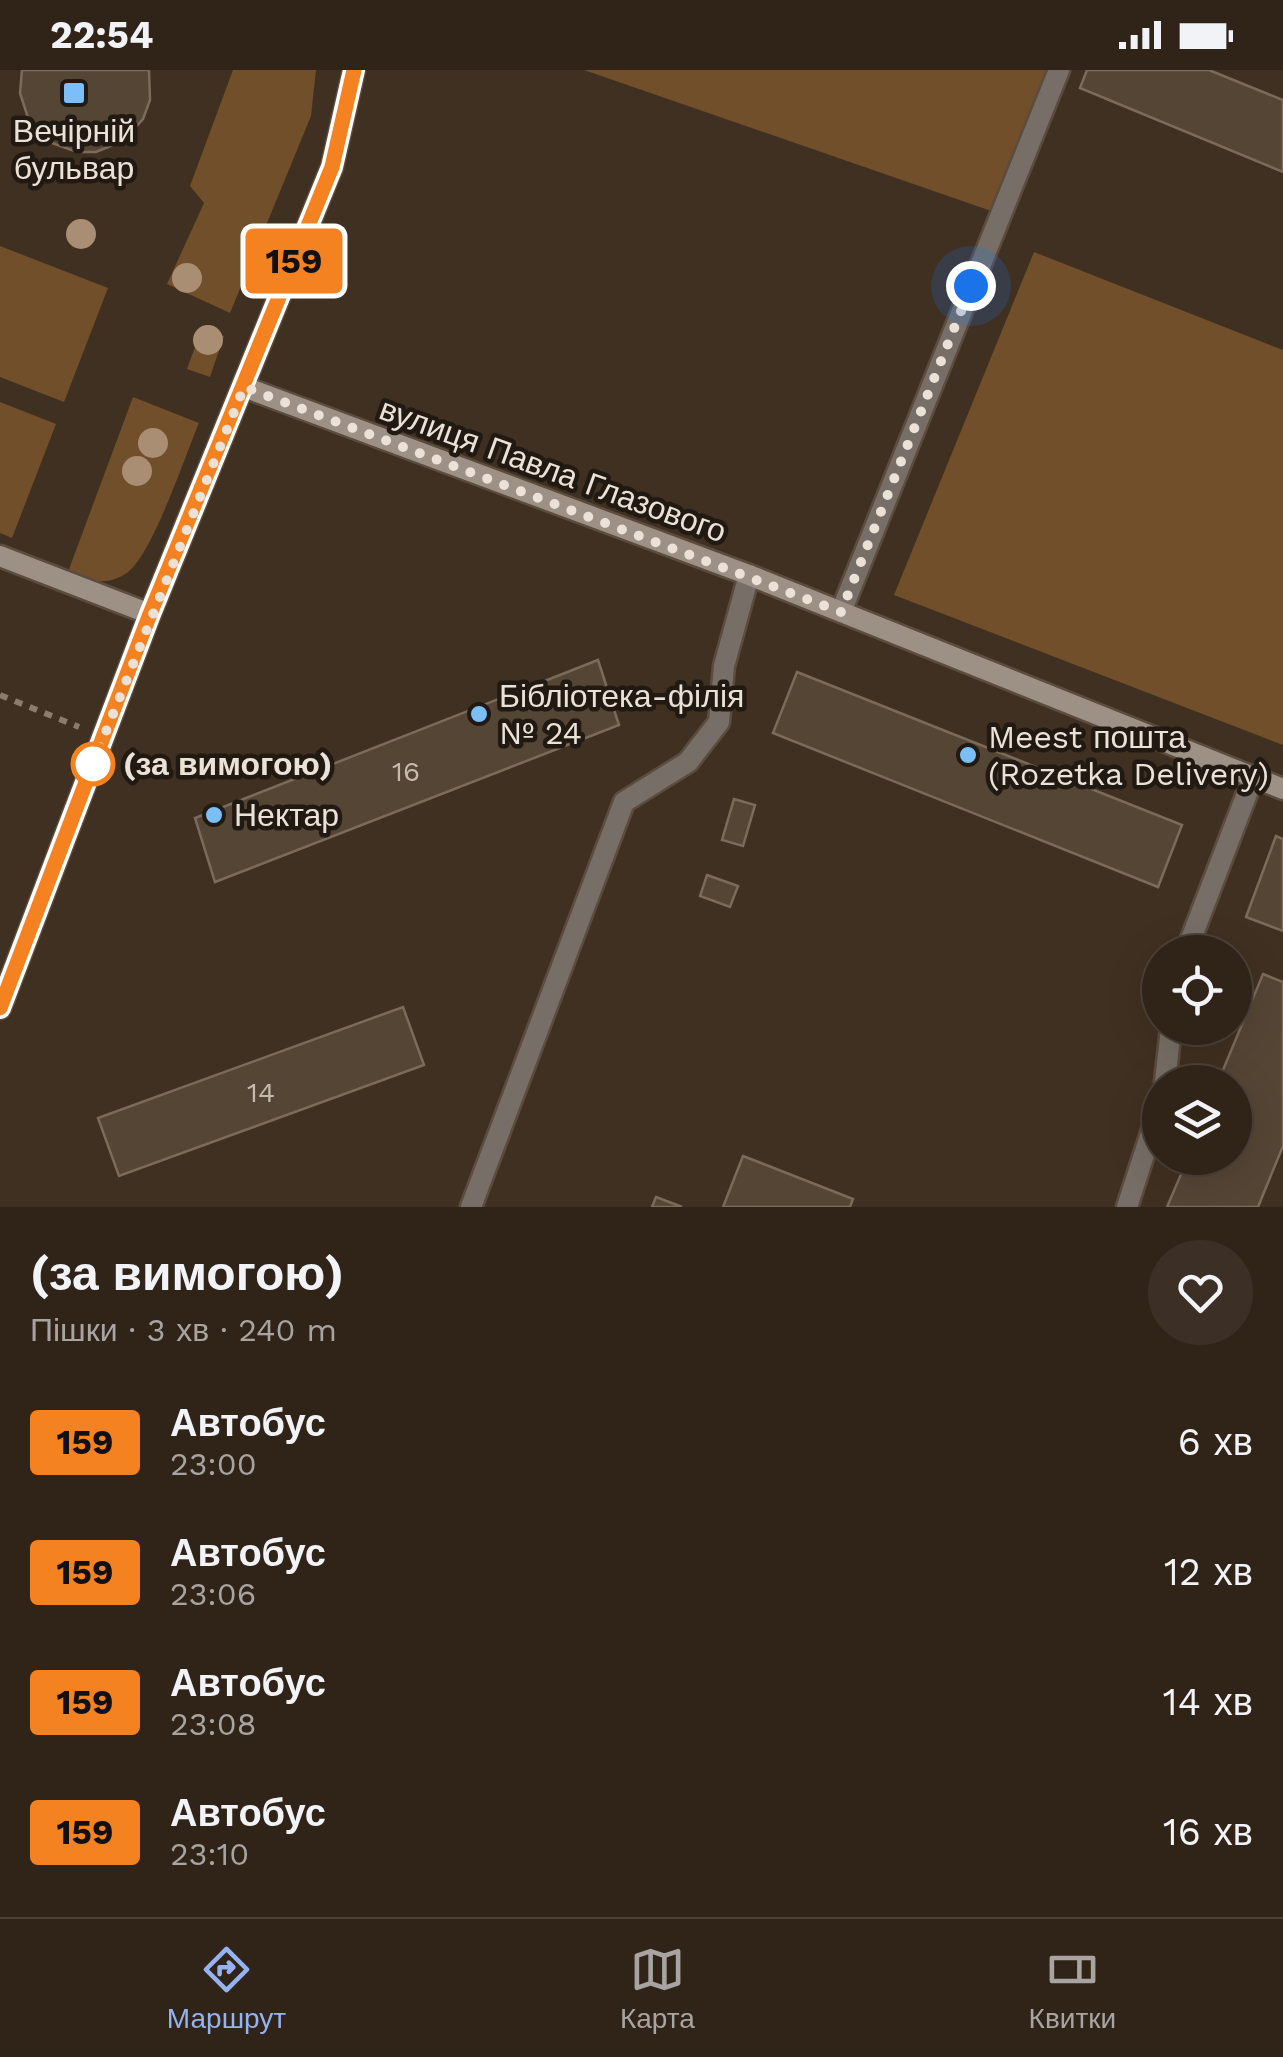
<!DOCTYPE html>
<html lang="uk">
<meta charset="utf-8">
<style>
:root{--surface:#302419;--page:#3c3026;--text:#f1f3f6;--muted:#a8a4a2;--line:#4b4138;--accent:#95b2f1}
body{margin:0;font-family:"Work Sans",sans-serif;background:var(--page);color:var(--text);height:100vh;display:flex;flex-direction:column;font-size:38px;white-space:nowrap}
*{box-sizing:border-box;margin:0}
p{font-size:32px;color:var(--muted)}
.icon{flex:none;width:55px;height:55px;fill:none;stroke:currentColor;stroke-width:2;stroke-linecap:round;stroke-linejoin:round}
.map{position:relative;height:1137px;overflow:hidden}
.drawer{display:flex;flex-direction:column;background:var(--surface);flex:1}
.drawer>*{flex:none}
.badge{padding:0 20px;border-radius:8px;font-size:35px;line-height:65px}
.controls{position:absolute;left:1142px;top:865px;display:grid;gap:20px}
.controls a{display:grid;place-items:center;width:110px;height:110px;border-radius:50%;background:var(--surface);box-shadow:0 10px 40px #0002,0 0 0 2px var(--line);font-size:50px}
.you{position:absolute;width:50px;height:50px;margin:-25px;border:8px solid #fff;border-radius:50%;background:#1a73e8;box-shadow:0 0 0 15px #1a73e833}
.map>.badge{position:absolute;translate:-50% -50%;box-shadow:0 0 0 5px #fff}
.round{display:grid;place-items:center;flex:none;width:105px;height:105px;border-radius:52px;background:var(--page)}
.overview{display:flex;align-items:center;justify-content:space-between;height:170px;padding:0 30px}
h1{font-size:48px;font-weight:700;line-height:75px}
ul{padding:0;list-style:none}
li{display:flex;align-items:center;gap:30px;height:130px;padding:0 30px}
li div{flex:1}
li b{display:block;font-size:38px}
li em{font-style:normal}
li .badge{min-width:110px;font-weight:700;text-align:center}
.status{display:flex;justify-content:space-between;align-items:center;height:70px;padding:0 50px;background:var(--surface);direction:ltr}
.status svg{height:28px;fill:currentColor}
.dock{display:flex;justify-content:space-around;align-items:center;height:140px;border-top:2px solid var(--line);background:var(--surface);font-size:28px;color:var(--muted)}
.dock a{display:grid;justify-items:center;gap:5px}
.dock .selected{color:var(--accent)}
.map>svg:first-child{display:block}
</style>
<div class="status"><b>22:54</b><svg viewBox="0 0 49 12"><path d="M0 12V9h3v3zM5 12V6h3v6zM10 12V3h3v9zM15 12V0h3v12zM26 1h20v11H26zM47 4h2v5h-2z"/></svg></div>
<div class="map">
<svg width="1283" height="1137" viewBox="0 0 1283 1137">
<rect width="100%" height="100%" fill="#403021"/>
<g fill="#714f2a">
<polygon points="233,0 316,0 311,46 230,243 167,214 204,133 190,116"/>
<polygon points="584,0 1059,0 1000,144"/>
<polygon points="0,176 108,218 64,332 0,307"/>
<polygon points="1034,182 1283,280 1283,675 894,525"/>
<polygon points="202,258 224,266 210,307 187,299"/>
<path d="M133,327L199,353C185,386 153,483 128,502C108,517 88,511 68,502Z"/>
<polygon points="0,332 56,354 12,468 0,463"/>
</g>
<g fill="#554535" stroke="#7d6b5a" stroke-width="2.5">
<polygon points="22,0 149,0 150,30 143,49 123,71 96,82 77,82 49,72 29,51 20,23"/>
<polygon points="1087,0 1209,0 1283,30 1283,102 1080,18"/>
<polygon points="598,590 619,655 215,812 195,748"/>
<polygon points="797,602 1182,755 1158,817 773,663"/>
<polygon points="734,729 755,735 743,776 722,770"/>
<polygon points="1276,766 1283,769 1283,861 1246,847"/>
<polygon points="707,805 738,816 730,837 700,826"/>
<polygon points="1263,904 1283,912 1283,1076 1258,1137 1167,1137 1188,1088 1235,1088 1235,1012 1218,1012"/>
<polygon points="403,937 424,995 119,1106 98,1048"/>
<polygon points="743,1086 853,1129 850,1137 723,1137"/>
<polygon points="656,1127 682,1137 652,1137"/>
</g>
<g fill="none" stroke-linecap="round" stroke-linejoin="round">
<g stroke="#5b4c3e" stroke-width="25">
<g id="lane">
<polyline points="841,542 1059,0"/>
<polyline points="1186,882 1253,708"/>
<polyline points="1165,1012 1171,958"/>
<polyline points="471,1137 624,732 688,692 719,652 724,596 749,505"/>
<polyline points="1127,1137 1160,1035"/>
</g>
</g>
<g stroke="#5b4c3e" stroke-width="25">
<g id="secondary">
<polyline points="244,317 749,505 1283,719"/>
<polyline points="0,486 150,544"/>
<polyline points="0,938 150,544 332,97 354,0"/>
</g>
</g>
<polyline stroke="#8a7c70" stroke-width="6" stroke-dasharray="8 8" stroke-linecap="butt" points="0,625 79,657"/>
<use href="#lane" stroke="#776f67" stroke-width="20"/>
<use href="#secondary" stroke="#9d9084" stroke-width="20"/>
</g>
<g fill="#a98e74">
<circle cx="81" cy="164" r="15"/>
<circle cx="187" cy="208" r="15"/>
<circle cx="208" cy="270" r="15"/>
<circle cx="153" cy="373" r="15"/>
<circle cx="137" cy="401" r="15"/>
</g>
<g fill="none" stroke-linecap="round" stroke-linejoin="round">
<g stroke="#fff" stroke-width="22">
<polyline id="line" points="0,938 150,544 332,97 354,0"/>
</g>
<use href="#line" stroke="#f58220" stroke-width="15"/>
<polyline stroke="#ebe1d7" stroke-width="10" stroke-dasharray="0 18" points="93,694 244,317 841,542 971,216"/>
</g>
<g fill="#7bbef8" stroke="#211a13" stroke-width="4">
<rect x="62" y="11" width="24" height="24" rx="5"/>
<circle cx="479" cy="644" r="10"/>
<circle cx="968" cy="685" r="10"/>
<circle cx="214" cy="745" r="10"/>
</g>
<circle fill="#fff" stroke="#f58220" stroke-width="5" cx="93" cy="694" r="20"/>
<g text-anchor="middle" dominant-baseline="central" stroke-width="9" stroke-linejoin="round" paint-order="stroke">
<g font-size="28" fill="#c6baae">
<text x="406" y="701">16</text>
<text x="261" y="1022">14</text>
</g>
<g font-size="32" fill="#ebe1d7" stroke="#211a13" text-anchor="start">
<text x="74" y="61" text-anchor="middle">Вечірній<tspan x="74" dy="37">бульвар</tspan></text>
<text x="499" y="626">Бібліотека-філія<tspan x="499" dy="37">№ 24</tspan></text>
<text x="988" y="667">Meest пошта<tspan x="988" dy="37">(Rozetka Delivery)</tspan></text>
<text x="234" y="745">Нектар</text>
</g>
<g font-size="32" fill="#ebe1d7" stroke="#211a13">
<text transform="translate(553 400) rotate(20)">вулиця Павла Глазового</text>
</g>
<g font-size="32" font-weight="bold" fill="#ebe1d7" stroke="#211a13" text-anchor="start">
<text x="123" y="694">(за вимогою)</text>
</g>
</g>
</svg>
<div class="controls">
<a><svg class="icon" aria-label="locate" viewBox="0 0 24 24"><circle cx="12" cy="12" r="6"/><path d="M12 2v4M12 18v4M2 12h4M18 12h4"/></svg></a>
<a><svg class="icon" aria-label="layers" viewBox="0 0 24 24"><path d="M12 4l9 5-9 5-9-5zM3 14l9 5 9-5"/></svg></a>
</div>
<div class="you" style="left:971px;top:216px"></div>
<b class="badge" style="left:294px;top:191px;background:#f58220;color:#111">159</b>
</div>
<section class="drawer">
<div class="overview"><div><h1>(за вимогою)</h1><p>Пішки · 3 хв · 240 m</p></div><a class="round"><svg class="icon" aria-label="heart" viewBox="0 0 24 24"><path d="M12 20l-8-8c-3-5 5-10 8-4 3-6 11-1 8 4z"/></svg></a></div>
<ul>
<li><span class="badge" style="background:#f58220;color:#111">159</span><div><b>Автобус</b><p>23:00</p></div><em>6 хв</em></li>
<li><span class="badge" style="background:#f58220;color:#111">159</span><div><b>Автобус</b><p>23:06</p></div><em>12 хв</em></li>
<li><span class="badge" style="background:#f58220;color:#111">159</span><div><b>Автобус</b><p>23:08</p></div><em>14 хв</em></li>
<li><span class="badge" style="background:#f58220;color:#111">159</span><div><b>Автобус</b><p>23:10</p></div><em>16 хв</em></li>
</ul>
</section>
<nav class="dock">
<a class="selected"><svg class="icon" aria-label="directions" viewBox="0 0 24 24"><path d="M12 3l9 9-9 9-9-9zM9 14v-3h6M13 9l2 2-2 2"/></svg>Маршрут</a>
<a><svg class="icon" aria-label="map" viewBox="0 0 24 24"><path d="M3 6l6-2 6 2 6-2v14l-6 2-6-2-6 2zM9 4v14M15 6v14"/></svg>Карта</a>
<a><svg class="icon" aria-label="tickets" viewBox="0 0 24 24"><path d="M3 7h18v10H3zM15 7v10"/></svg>Квитки</a>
</nav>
